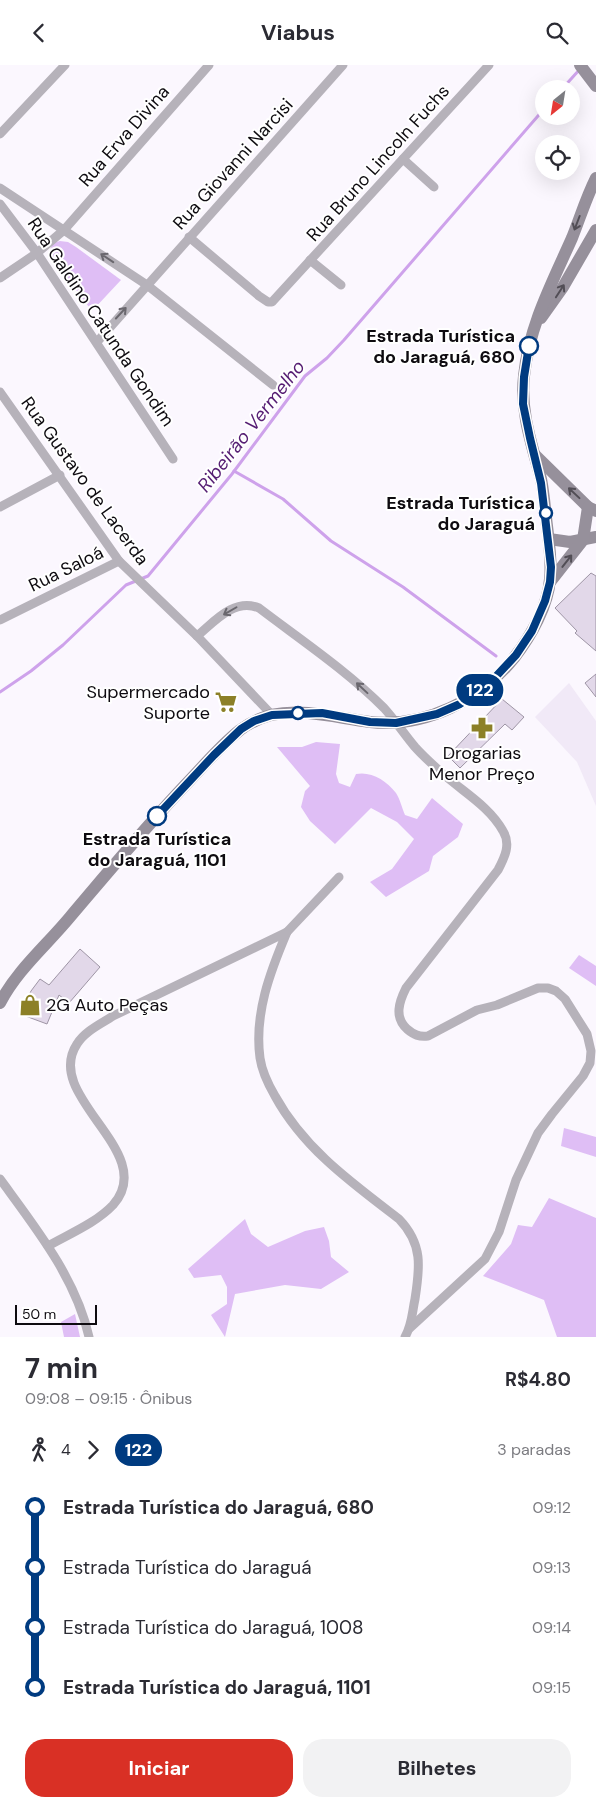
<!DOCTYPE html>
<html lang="pt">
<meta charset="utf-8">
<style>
:root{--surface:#fff;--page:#f2f2f3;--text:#2b2b33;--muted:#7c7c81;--accent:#d93025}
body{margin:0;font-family:"DM Sans",sans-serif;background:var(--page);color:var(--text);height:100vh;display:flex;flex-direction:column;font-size:19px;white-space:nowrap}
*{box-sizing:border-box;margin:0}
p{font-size:16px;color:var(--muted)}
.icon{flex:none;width:28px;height:28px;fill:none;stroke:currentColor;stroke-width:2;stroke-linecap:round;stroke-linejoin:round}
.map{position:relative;height:1272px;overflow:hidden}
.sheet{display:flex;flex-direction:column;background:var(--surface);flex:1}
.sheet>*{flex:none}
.badge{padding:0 10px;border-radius:16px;font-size:18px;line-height:32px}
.needle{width:32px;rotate:210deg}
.controls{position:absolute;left:535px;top:15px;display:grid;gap:10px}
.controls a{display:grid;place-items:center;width:45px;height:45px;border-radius:50%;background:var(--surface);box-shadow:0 5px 20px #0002;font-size:25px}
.scale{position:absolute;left:15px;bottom:12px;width:82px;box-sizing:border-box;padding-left:5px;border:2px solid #0e0b10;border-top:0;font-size:14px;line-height:18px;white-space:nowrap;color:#0e0b10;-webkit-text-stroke:4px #fff;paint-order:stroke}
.map>.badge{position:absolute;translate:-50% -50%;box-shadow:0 0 0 2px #fff}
.legs{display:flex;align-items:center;gap:8px;height:55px;padding:0 25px;font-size:16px}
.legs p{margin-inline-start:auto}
.head{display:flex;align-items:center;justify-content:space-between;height:85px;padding:0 25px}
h1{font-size:28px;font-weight:700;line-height:38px}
.cta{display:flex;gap:10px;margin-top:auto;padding:10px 25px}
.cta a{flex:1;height:58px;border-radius:20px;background:var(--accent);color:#fff;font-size:20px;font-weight:700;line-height:58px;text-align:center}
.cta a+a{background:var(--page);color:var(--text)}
ul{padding:0 25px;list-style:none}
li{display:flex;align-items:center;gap:18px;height:60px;font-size:19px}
li i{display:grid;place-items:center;width:8px;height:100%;margin:0 6px;background:currentColor}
li i::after{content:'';width:12px;height:12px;margin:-6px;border:4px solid;border-radius:50%;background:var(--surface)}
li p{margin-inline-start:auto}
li:first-child i{background:linear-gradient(#0000 50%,currentColor 0)}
li:last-child i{background:linear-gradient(currentColor 50%,#0000 0)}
header{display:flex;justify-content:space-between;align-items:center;height:65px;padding:0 25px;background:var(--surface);font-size:22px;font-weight:700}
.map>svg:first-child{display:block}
</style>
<header><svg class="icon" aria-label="back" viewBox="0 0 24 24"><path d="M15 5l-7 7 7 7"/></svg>Viabus<svg class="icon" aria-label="search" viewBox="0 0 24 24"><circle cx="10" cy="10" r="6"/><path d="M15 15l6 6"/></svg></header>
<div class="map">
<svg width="596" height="1272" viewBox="0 0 596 1272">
<rect width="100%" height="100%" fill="#fbf7fe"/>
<polygon fill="#f1e9f7" points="569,618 596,656 596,741 577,697 535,652"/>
<g fill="#dfbef5">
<polygon points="60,176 68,177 76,182 121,215 92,246 50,191 50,185 53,178"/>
<path d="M316,677L340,679L336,709L339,718L350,722L356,709C371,706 386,715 396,728C400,734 402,743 405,750L417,754L432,733L463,759L458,772L433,791L429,806L386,832L370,817L392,804L414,774L397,757L371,743L335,779L310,756L301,742L305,726L310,721L277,682H302Z"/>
<polygon points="579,890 596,901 596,921 569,903"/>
<polygon points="564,1063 596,1072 596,1092 561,1081"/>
<polygon points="549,1133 596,1153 596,1272 557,1272 544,1235 483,1211 511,1179 518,1160 532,1162"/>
<polygon points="245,1154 251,1169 268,1182 305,1166 324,1162 329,1176 331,1192 349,1207 321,1224 285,1220 235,1229 225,1272 211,1250 227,1239 227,1222 221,1210 194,1213 188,1204"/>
<polygon points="75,1249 80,1272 64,1272 61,1257"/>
</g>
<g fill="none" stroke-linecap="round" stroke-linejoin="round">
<g stroke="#cea2eb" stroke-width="3">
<polyline points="562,24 580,4"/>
<polyline points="234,406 283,434 331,476 403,522 496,591"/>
<polyline points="0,627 31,606 63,580 126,520 148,511 232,409 305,311 327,293 344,275 544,44"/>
</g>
</g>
<g fill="#e2d8e9" stroke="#9e95a5">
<polygon points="591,508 596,511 596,586 575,568 577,566 555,543"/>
<polygon points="596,609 596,632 585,618"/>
<polygon points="502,634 524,652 512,665 505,659 460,703 448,691"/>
<polygon points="80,884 100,902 69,938 59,930 47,959 20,949 31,926 40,914 49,920"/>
</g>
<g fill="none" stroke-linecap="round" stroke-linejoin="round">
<g stroke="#b6b2ba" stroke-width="9">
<polyline points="0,69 65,0"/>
<polyline points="403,94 434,122"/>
<polyline points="0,123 147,220 273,320"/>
<polyline points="0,139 37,188 173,394"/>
<polyline points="189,172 259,231 268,237 272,237 489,0"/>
<polyline points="310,195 341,220"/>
<polyline points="0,213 37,188 64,165 209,0"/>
<polyline points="97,277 343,0"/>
<polyline points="0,327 119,496 197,571 272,650"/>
<polyline points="0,442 60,410"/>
<polyline points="0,555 119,496"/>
<path d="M197,571C215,556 234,533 259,543C301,575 346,605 384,643C395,655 404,669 415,682C423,691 433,700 442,708C463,727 489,741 503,766C511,779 505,792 498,805L406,923C399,937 394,952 407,964C414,970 419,972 428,971L477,945L497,940L538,923H548L556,926L565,934L587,969L591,986L590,998L583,1011L552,1049L538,1068L516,1115L499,1167L485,1194L410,1263"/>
<path d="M287,867C270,907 254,949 260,993C262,1007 268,1019 275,1031C304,1084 352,1118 399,1154C423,1179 420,1202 415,1234C412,1248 412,1260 405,1272"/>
<path d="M0,1114C35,1162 76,1213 89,1272"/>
<path d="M48,1181C69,1169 96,1158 113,1140C160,1087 42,1032 77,979C85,966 101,959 113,951L287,867L339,812"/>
</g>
<g stroke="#96909b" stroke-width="12">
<polyline points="580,0 596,21"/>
<polyline points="541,253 563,222 596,165"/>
<polyline points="535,390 588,442 596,446"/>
<polyline points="549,474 570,477 596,472"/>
<polyline points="550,517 583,475 588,442"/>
<path d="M0,938C17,905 46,881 70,852C109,806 148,759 190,715C206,698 221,680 240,665C248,659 260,653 271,650C305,643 337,653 370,657C426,663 480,635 514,593C531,571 548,541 550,514C552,496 549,478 547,461C545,445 544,429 541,414C532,380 520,347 524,311C529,261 552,218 572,173C580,153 586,133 596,113"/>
</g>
</g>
<defs><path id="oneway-shaft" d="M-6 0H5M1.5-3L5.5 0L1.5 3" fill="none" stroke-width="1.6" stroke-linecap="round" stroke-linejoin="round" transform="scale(1.25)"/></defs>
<g stroke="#524e56">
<use href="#oneway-shaft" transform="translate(577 158) rotate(111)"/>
<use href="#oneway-shaft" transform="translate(560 226) rotate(-57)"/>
<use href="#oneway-shaft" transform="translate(574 428) rotate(-137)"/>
<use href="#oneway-shaft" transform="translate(567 496) rotate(-52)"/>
</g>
<g stroke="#6a676e">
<use href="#oneway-shaft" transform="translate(107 193) rotate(-146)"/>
<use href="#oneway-shaft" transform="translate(121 248) rotate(-47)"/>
<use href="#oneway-shaft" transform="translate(230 546) rotate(150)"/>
<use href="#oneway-shaft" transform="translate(362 623) rotate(-137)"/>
</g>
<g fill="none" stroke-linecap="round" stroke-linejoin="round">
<g stroke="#fff" stroke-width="11">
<polyline id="line-1" points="157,751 214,690 241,664 254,656 272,650 322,648 370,657 396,658 437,649 460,639 488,620 516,590 532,566 545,536 550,517 551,502 541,418 530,373 523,339 524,312 529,281"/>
</g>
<use href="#line-1" stroke="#003b80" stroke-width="8"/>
</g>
<defs>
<g id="supermarket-bare" transform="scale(1.725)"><path d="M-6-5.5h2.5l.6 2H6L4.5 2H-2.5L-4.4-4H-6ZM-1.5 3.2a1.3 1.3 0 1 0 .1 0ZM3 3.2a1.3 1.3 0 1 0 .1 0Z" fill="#8c8027" stroke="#fff" stroke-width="2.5" paint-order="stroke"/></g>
<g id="pharmacy-bare" transform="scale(1.725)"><path d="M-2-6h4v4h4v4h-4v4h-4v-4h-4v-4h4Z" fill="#8c8027" stroke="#fff" stroke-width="2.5" paint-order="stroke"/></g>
<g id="shop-bare" transform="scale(1.725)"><path d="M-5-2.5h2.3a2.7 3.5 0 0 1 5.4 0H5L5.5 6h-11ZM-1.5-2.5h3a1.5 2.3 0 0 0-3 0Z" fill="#8c8027" stroke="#fff" stroke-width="2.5" paint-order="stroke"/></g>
</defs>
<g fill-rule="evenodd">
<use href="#supermarket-bare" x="226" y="637"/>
<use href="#pharmacy-bare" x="482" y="663"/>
<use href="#shop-bare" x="30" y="940"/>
</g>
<g fill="#fff" stroke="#003b80" stroke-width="2.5">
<circle cx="529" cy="281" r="9"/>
<circle cx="546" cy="448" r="6"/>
<circle cx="298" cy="648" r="6"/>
<circle cx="157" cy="751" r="9"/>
</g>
<g text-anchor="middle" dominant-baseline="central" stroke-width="4" stroke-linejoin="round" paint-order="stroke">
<g font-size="18" fill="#0e0b10" stroke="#fff">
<text transform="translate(124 71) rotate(-49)">Rua Erva Divina</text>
<text transform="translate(378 98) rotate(-48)">Rua Bruno Lincoln Fuchs</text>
<text transform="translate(233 99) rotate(-48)">Rua Giovanni Narcisi</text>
<text transform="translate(101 257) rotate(56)">Rua Galdino Catunda Gondim</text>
<text transform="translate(85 416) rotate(54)">Rua Gustavo de Lacerda</text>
<text transform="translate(66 504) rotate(-26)">Rua Saloá</text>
</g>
<g font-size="18" font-weight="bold" fill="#0e0b10" stroke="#fff" text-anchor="end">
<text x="515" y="271">Estrada Turística<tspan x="515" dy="21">do Jaraguá, 680</tspan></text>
<text x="535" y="438">Estrada Turística<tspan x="535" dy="21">do Jaraguá</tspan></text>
<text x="157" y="774" text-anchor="middle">Estrada Turística<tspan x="157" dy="21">do Jaraguá, 1101</tspan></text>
</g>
<g font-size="18" fill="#0e0b10" stroke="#fff" text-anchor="end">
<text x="210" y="627">Supermercado<tspan x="210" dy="21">Suporte</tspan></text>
<text x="482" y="688" text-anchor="middle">Drogarias<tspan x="482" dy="21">Menor Preço</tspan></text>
<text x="46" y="940" text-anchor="start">2G Auto Peças</text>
</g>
<g font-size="19" font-style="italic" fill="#561e73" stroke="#fff">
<text transform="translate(251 361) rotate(-52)">Ribeirão Vermelho</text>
</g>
</g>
</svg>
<div class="controls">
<a><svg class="needle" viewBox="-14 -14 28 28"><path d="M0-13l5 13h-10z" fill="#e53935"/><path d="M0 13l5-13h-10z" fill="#7c7c81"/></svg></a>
<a><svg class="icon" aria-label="locate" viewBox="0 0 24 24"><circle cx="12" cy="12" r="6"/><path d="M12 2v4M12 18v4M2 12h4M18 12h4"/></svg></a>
</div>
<div class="scale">50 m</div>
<b class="badge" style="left:480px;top:625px;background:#003b80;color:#fff">122</b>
</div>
<section class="sheet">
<div class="head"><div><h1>7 min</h1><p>09:08 – 09:15 · Ônibus</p></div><b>R$4.80</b></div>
<div class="legs"><svg class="icon" aria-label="walk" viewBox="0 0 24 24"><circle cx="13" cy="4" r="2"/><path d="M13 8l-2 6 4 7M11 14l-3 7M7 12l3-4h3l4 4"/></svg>4<svg class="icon" aria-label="forward" viewBox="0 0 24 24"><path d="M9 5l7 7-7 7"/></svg><b class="badge" style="background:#003b80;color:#fff">122</b><p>3 paradas</p></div>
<ul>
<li><i style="color:#003b80"></i><b>Estrada Turística do Jaraguá, 680</b><p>09:12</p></li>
<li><i style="color:#003b80"></i><span>Estrada Turística do Jaraguá</span><p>09:13</p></li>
<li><i style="color:#003b80"></i><span>Estrada Turística do Jaraguá, 1008</span><p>09:14</p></li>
<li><i style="color:#003b80"></i><b>Estrada Turística do Jaraguá, 1101</b><p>09:15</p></li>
</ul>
<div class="cta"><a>Iniciar</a><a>Bilhetes</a></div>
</section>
